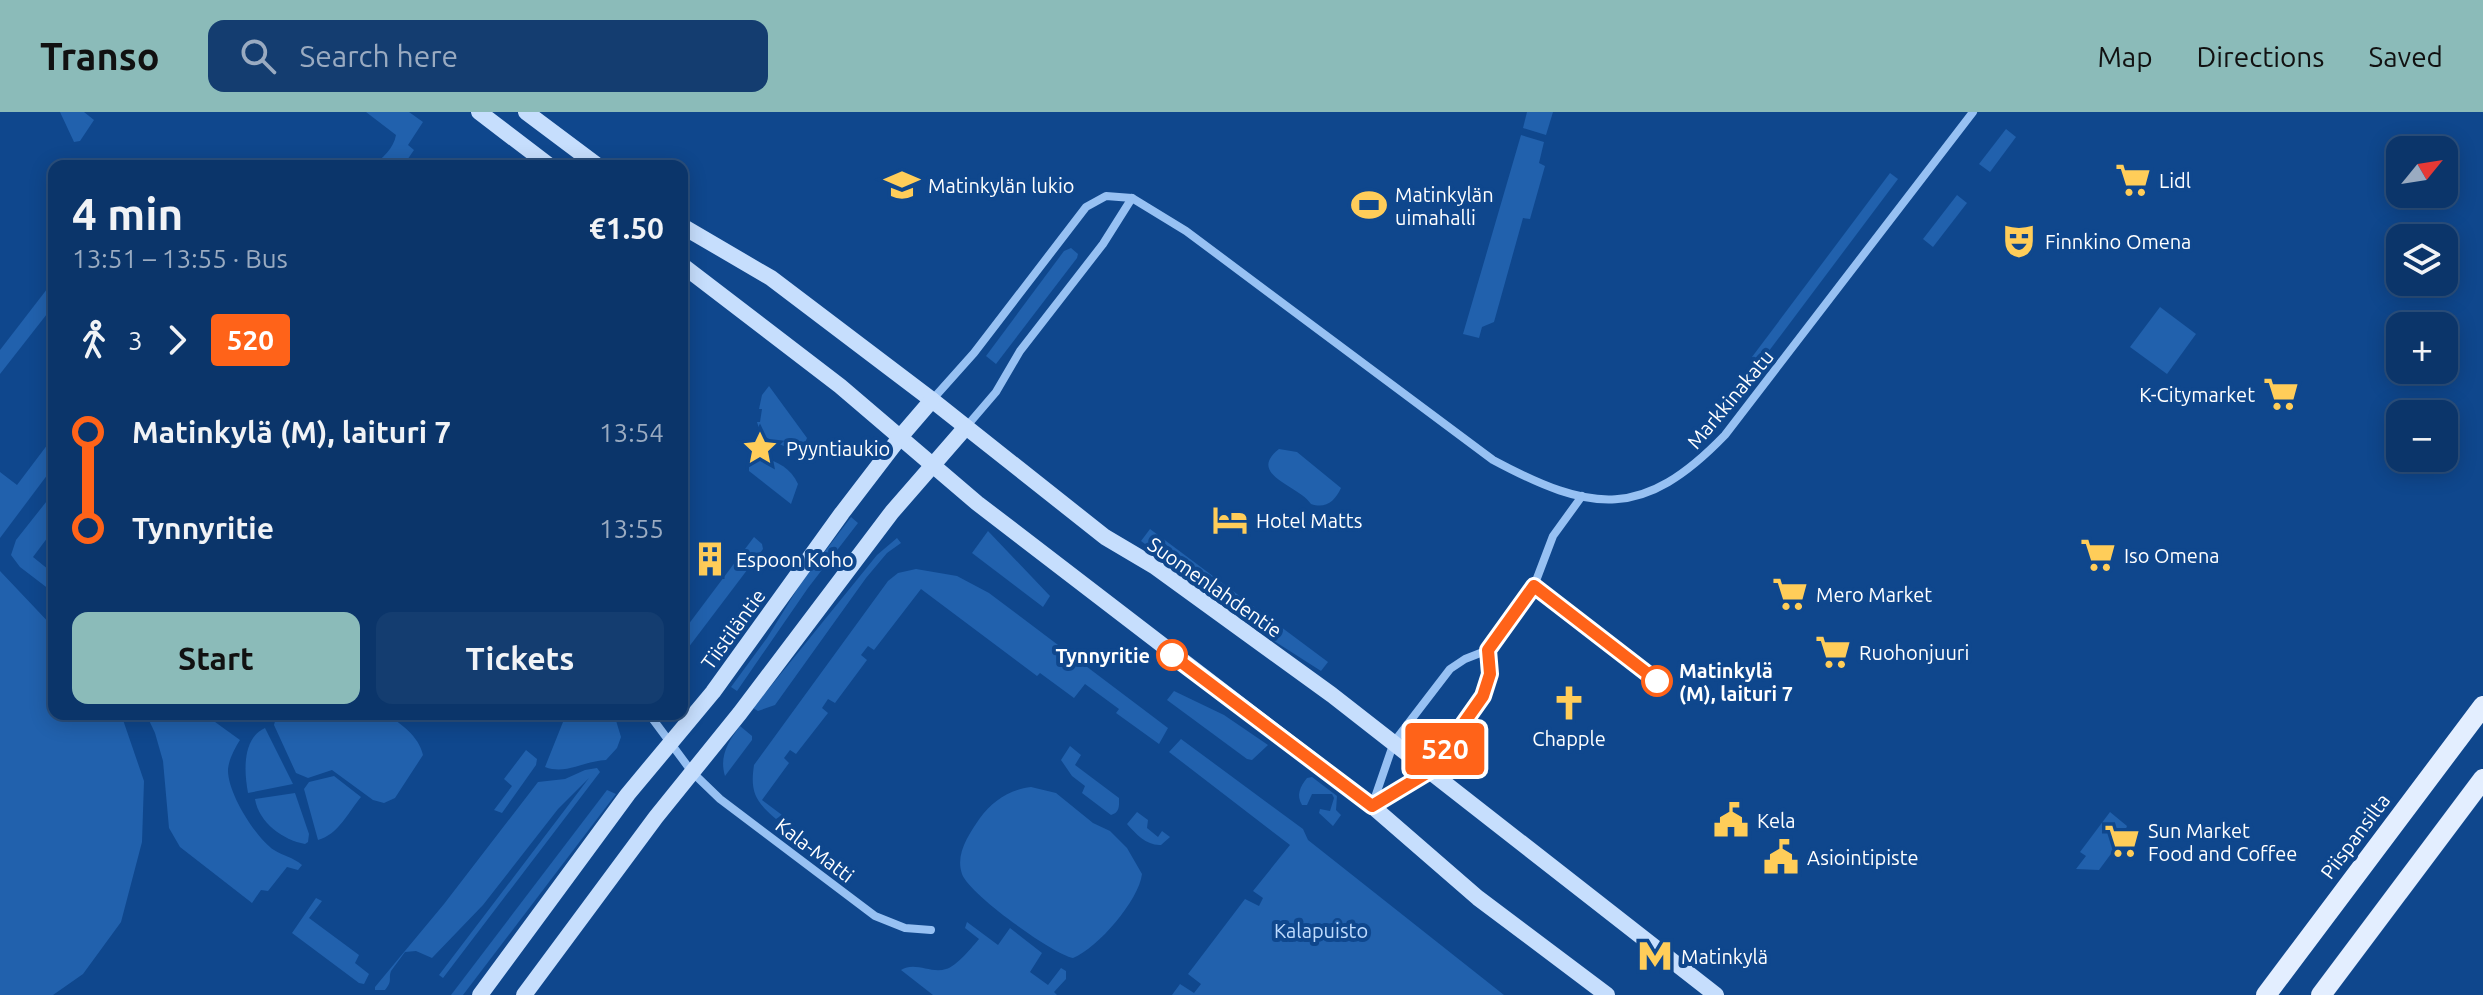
<!DOCTYPE html>
<meta charset="utf-8">
<style>
:root{--surface:#0b356a;--page:#143d70;--text:#f1f3f6;--muted:#9aabc1;--line:#2b507e;--accent:#8bbbb9}
body{margin:0;font-family:Ubuntu,sans-serif;background:var(--page);color:var(--text);height:100vh;display:flex;flex-direction:column;font-size:30px;white-space:nowrap}
*{box-sizing:border-box;margin:0}
p{font-size:26px;color:var(--muted)}
.icon{flex:none;width:44px;height:44px;fill:none;stroke:currentColor;stroke-width:2;stroke-linecap:round;stroke-linejoin:round}
.map{position:relative;flex:1;overflow:hidden}
.sheet{position:absolute;left:48px;top:48px;width:640px;height:560px;display:flex;flex-direction:column;background:var(--surface);border-radius:16px;box-shadow:0 4px 20px #0003,0 0 0 2px var(--line)}
.sheet>*{flex:none}
.badge{padding:0 16px;border-radius:6px;font-size:28px;line-height:52px}
.needle{width:52px;rotate:60deg}
.controls{position:absolute;left:2386px;top:24px;display:grid;gap:16px}
.controls a{display:grid;place-items:center;width:72px;height:72px;border-radius:16px;background:var(--surface);box-shadow:0 4px 20px #0003,0 0 0 2px var(--line);font-size:40px}
.map>.badge{position:absolute;translate:-50% -50%;box-shadow:0 0 0 4px #fff}
.legs{display:flex;align-items:center;gap:12px;height:88px;padding:0 24px;font-size:26px}
.legs p{margin-inline-start:auto}
.summary{display:flex;align-items:center;justify-content:space-between;height:136px;padding:0 24px}
h1{font-size:44px;font-weight:700;line-height:60px}
.action{display:flex;gap:16px;margin-top:auto;padding:16px 24px}
.action a{flex:1;height:92px;border-radius:16px;background:var(--accent);color:#111;font-size:32px;font-weight:700;line-height:92px;text-align:center}
.action a+a{background:var(--page);color:var(--text)}
ul{padding:0 24px;list-style:none}
li{display:flex;align-items:center;gap:28px;height:96px;font-size:30px}
li i{display:grid;place-items:center;width:12px;height:100%;margin:0 10px;background:currentColor}
li i::after{content:'';width:20px;height:20px;margin:-10px;border:6px solid;border-radius:50%;background:var(--surface)}
li p{margin-inline-start:auto}
li:first-child i{background:linear-gradient(#0000 50%,currentColor 0)}
li:last-child i{background:linear-gradient(currentColor 50%,#0000 0)}
header{display:flex;align-items:center;gap:48px;box-sizing:border-box;height:112px;padding:0 40px;background:var(--accent);color:#111}
header strong{font-size:38px}
nav{display:flex;gap:44px;margin-inline-start:auto;font-size:28px}
.search{width:560px;height:72px;background:var(--page);display:flex;align-items:center;gap:20px;box-sizing:border-box;padding:0 28px;border-radius:16px;color:var(--muted);font-size:30px}
.map>svg:first-child{display:block}
</style>
<header>
<strong>Transo</strong>
<div class="search"><svg class="icon" aria-label="search" viewBox="0 0 24 24"><circle cx="10" cy="10" r="6"/><path d="M15 15l6 6"/></svg>Search here</div>
<nav><a>Map</a><a>Directions</a><a>Saved</a></nav>
</header>
<div class="map">
<svg width="2483" height="883" viewBox="0 0 2483 883">
<rect width="100%" height="100%" fill="#0f478d"/>
<g fill="#2161ad">
<polygon points="60,0 84,0 94,8 80,29 74,30"/>
<path d="M366,0H409L423,10L408,33L414,38L403,54H372C382,47 394,36 396,23Z"/>
<polygon points="1527,0 1553,0 1546,23 1523,16"/>
<polygon points="2006,17 2016,25 1990,60 1979,52"/>
<polygon points="1521,23 1544,30 1539,51 1545,54 1530,107 1523,106 1494,210 1482,215 1479,226 1463,222"/>
<polygon points="1890,61 1898,67 1760,251 1752,245"/>
<polygon points="1957,83 1967,91 1933,135 1923,127"/>
<polygon points="1071,136 1078,142 1077,146 996,252 986,244 1064,139"/>
<polygon points="54,168 54,193 0,262 0,238"/>
<polygon points="2160,195 2196,222 2167,262 2130,235"/>
<polygon points="769,274 807,326 802,337 794,339 761,323 757,310 760,310 762,297 759,297 762,283"/>
<polygon points="54,324 54,354 0,426 0,360 17,373"/>
<path d="M1279,337L1297,340L1341,376C1335,389 1326,397 1311,392C1299,373 1246,363 1279,337Z"/>
<path d="M756,344C774,348 790,354 798,372L791,392L749,359V348Z"/>
<polygon points="54,380 54,417 33,445 54,462 54,481 20,455 11,443 16,428"/>
<polygon points="851,405 858,411 808,476 737,579 731,575 767,526 801,471"/>
<polygon points="1150,417 1328,550 1321,559 1271,527 1141,429"/>
<polygon points="988,419 1050,484 1043,495 972,441"/>
<polygon points="754,425 762,432 763,437 682,544 682,521"/>
<polygon points="897,426 901,431 887,441 866,466 775,593 758,599 753,596 877,443"/>
<path d="M916,457L957,464L989,481L1168,616L1159,632L1116,601L1119,597L1085,572L1074,586L1040,561L1037,564L921,477L874,538L868,534L861,543L867,548L835,591L828,587L822,596L828,601L796,642L790,638L784,646L789,651L762,688L782,703L776,707C755,689 750,680 754,653L888,469L898,461Z"/>
<polygon points="0,459 54,516 54,602 121,602 144,669 142,730 121,810 83,862 53,883 0,883"/>
<polygon points="1174,579 1224,603 1268,633 1252,648 1247,647 1167,588"/>
<path d="M146,602H204L240,628C235,636 229,647 228,657C227,680 255,725 274,738C283,744 293,745 302,753L298,758L287,755L268,779L261,778L252,791L180,735L169,716L163,649L155,621Z"/>
<path d="M277,602H386C400,611 419,624 423,643L395,686L384,691L373,688L332,658L308,666L296,661L274,613Z"/>
<path d="M563,602H614L621,625L617,636L606,648C584,649 566,663 545,655L563,610Z"/>
<path d="M740,614L752,624V628L725,664C719,644 728,630 740,614Z"/>
<path d="M265,616L293,672L248,681C244,660 242,626 265,616Z"/>
<polygon points="1181,627 1303,717 1308,728 1504,883 1172,883 1180,872 1194,881 1201,872 1188,862 1245,787 1259,794 1263,786 1253,779 1290,733 1169,640"/>
<path d="M1070,634L1081,643L1075,653L1119,686C1119,694 1120,700 1111,703L1082,681L1085,674L1072,664L1061,648Z"/>
<polygon points="526,638 537,647 536,653 502,701 494,698 512,674 504,667"/>
<path d="M597,656L600,660L443,866L439,863L589,666L558,697L483,793L432,846L416,839L405,840L391,859C388,868 393,868 385,878H375V875L444,792L538,670L565,667L585,658Z"/>
<path d="M334,664L361,685C349,699 338,723 318,728L304,677L309,670Z"/>
<path d="M1312,665L1337,684L1336,698L1341,703L1333,714L1319,701L1320,697L1330,699L1334,686L1332,682H1312L1307,693H1302C1296,683 1300,675 1307,666Z"/>
<path d="M1031,675L1056,681L1093,711L1110,719L1127,736L1142,762C1139,788 1098,836 1073,846C1051,841 969,782 962,762C955,742 969,722 980,706C992,689 1011,677 1031,675Z"/>
<polygon points="607,678 616,682 463,883 451,883"/>
<path d="M295,681L309,722L308,730L305,732C283,728 259,711 255,687Z"/>
<path d="M1137,700L1148,708L1147,716L1158,725L1162,719L1170,725L1161,733C1147,734 1136,722 1127,712Z"/>
<polygon points="2110,700 2127,714 2122,727 2099,758 2076,757 2086,744 2080,740"/>
<polygon points="316,786 322,789 309,806 359,843 355,851 369,862 364,872 359,871 292,821"/>
<path d="M967,810L998,833L1010,816L1042,841L1030,860L1048,873L1061,856L1066,859V867L1054,880L1057,883H933L901,858C915,849 931,862 946,857C956,855 973,834 979,827L965,816Z"/>
</g>
<g fill="none" stroke-linecap="round" stroke-linejoin="round">
<g stroke="#97c1f3" stroke-width="8">
<path d="M932,288L974,241L1086,95L1106,84L1132,86L1186,119L1493,348C1592,401 1643,408 1725,323L1973,0"/>
<polyline points="966,315 996,280 1020,239 1103,132 1132,86"/>
<polyline points="649,602 692,660 720,687 875,804 905,816 931,818"/>
<polyline points="1372,694 1394,630 1450,557 1465,547 1488,538 1534,474 1553,424 1582,384"/>
<polyline points="1372,694 1430,659 1483,584 1490,562 1488,538"/>
</g>
<g stroke="#c6defd" stroke-width="16">
<polyline points="479,0 550,54"/>
<polyline points="526,0 598,54"/>
<polyline points="682,114 771,166 932,288 1105,425 1154,454 1332,583 1716,883"/>
<polyline points="682,153 840,274 977,391 1372,694 1478,786 1607,883"/>
<polyline points="480,883 628,682 713,580 842,401 901,324 932,288"/>
<polyline points="524,883 656,705 740,601 892,400 966,315"/>
</g>
<g stroke="#e3eeff" stroke-width="20">
<polyline points="2266,883 2483,594"/>
<polyline points="2321,883 2483,667"/>
</g>
</g>
<g fill="none" stroke-linecap="round" stroke-linejoin="round">
<g stroke="#fff" stroke-width="18">
<polyline id="line-1" points="1172,543 1372,694 1430,659 1483,584 1490,562 1488,538 1534,474 1657,569"/>
</g>
<use href="#line-1" stroke="#ff6319" stroke-width="12"/>
</g>
<defs>
<g id="supermarket-bare" transform="scale(2.76)"><path d="M-6-5.5h2.5l.6 2H6L4.5 2H-2.5L-4.4-4H-6ZM-1.5 3.2a1.3 1.3 0 1 0 .1 0ZM3 3.2a1.3 1.3 0 1 0 .1 0Z" fill="#ffcd59" stroke="#0f478d" stroke-width="2.5" paint-order="stroke"/></g>
<g id="school-bare" transform="scale(2.76)"><path d="M0-5L7-2L0 1L-7-2ZM-4 1L0 2.5L4 1V4Q0 6-4 4Z" fill="#ffcd59" stroke="#0f478d" stroke-width="2.5" paint-order="stroke"/></g>
<g id="stadium-bare" transform="scale(2.76)"><path d="M0-5a6.5 5 0 1 0 0 10a6.5 5 0 1 0 0-10ZM-3.5-1.8h7v3.6h-7Z" fill="#ffcd59" stroke="#0f478d" stroke-width="2.5" paint-order="stroke"/></g>
<g id="theatre-bare" transform="scale(2.76)"><path d="M-5-5.5Q0-4 5-5.5V0Q5 5 0 6Q-5 5-5 0ZM-3.3-2.5H-1v1.5H-3.3ZM1-2.5H3.3v1.5H1ZM-2.8 1Q0 5.5 2.8 1Z" fill="#ffcd59" stroke="#0f478d" stroke-width="2.5" paint-order="stroke"/></g>
<g id="sight-bare" transform="scale(2.76)"><path d="M0-6L1.8-2.2L6-1.7L2.9 1.2L3.7 5.4L0 3.3L-3.7 5.4L-2.9 1.2L-6-1.7L-1.8-2.2Z" fill="#ffcd59" stroke="#0f478d" stroke-width="2.5" paint-order="stroke"/></g>
<g id="hotel-bare" transform="scale(2.76)"><path d="M-6-4.5h1.5V1H6V5H4.5V3h-9V5H-6ZM-4 0a1.8 1.8 0 1 1 3.6 0ZM.5 0V-2.5h3Q6-2.5 6 0Z" fill="#ffcd59" stroke="#0f478d" stroke-width="2.5" paint-order="stroke"/></g>
<g id="building-bare" transform="scale(2.76)"><path d="M-4-6H4V6H1V3H-1V6H-4ZM-2.5-4.3h1.7v1.8h-1.7ZM.8-4.3h1.7v1.8H.8ZM-2.5-1h1.7V.8h-1.7ZM.8-1h1.7V.8H.8Z" fill="#ffcd59" stroke="#0f478d" stroke-width="2.5" paint-order="stroke"/></g>
<g id="church-bare" transform="scale(2.76)"><path d="M-1.2-6h2.4v3.5h3.3v2.4h-3.3V6h-2.4V-.1h-3.3v-2.4h3.3Z" fill="#ffcd59" stroke="#0f478d" stroke-width="2.5" paint-order="stroke"/></g>
<g id="civic-bare" transform="scale(2.76)"><path d="M-.6-6.5H3V-4.5H.6V-3L4-1V1h2V6H-6V1h2V-1L-.6-3ZM-1.2 2.5V6h2.4V2.5Z" fill="#ffcd59" stroke="#0f478d" stroke-width="2.5" paint-order="stroke"/></g>
<g id="metro-bare" transform="scale(2.76)"><path d="M-5.5 5V-5H-3L0 0L3-5H5.5V5H3V-.5L0 4L-3-.5V5Z" fill="#ffcd59" stroke="#0f478d" stroke-width="2.5" paint-order="stroke"/></g>
</defs>
<g fill-rule="evenodd">
<use href="#supermarket-bare" x="2133" y="68"/>
<use href="#school-bare" x="902" y="73"/>
<use href="#stadium-bare" x="1369" y="93"/>
<use href="#theatre-bare" x="2019" y="129"/>
<use href="#supermarket-bare" x="2281" y="282"/>
<use href="#sight-bare" x="760" y="336"/>
<use href="#hotel-bare" x="1230" y="408"/>
<use href="#supermarket-bare" x="2098" y="443"/>
<use href="#building-bare" x="710" y="447"/>
<use href="#supermarket-bare" x="1790" y="482"/>
<use href="#supermarket-bare" x="1833" y="540"/>
<use href="#church-bare" x="1569" y="591"/>
<use href="#civic-bare" x="1731" y="708"/>
<use href="#supermarket-bare" x="2122" y="729"/>
<use href="#civic-bare" x="1781" y="745"/>
<use href="#metro-bare" x="1655" y="844"/>
</g>
<g fill="#fff" stroke="#ff6319" stroke-width="4">
<circle cx="1172" cy="543" r="14"/>
<circle cx="1657" cy="569" r="14"/>
</g>
<g text-anchor="middle" dominant-baseline="central" stroke-width="8" stroke-linejoin="round" paint-order="stroke">
<g font-size="20" fill="#fff" stroke="#0f478d" text-anchor="start">
<text x="2159" y="68">Lidl</text>
<text x="928" y="73">Matinkylän lukio</text>
<text x="1395" y="82">Matinkylän<tspan x="1395" dy="23">uimahalli</tspan></text>
<text x="2045" y="129">Finnkino Omena</text>
<text x="2255" y="282" text-anchor="end">K-Citymarket</text>
<text x="786" y="336">Pyyntiaukio</text>
<text x="1256" y="408">Hotel Matts</text>
<text x="2124" y="443">Iso Omena</text>
<text x="736" y="447">Espoon Koho</text>
<text x="1816" y="482">Mero Market</text>
<text x="1859" y="540">Ruohonjuuri</text>
<text x="1569" y="626" text-anchor="middle">Chapple</text>
<text x="1757" y="708">Kela</text>
<text x="2148" y="718">Sun Market<tspan x="2148" dy="23">Food and Coffee</tspan></text>
<text x="1807" y="745">Asiointipiste</text>
<text x="1681" y="844">Matinkylä</text>
</g>
<g font-size="20" fill="#fff" stroke="#0f478d">
<text transform="translate(1730 287) rotate(-50)">Markkinakatu</text>
<text transform="translate(1215 475) rotate(35)">Suomenlahdentie</text>
<text transform="translate(733 517) rotate(-54)">Tiistiläntie</text>
<text transform="translate(2355 724) rotate(-53)">Piispansilta</text>
<text transform="translate(815 738) rotate(37)">Kala-Matti</text>
</g>
<g font-size="20" font-weight="bold" fill="#fff" stroke="#0f478d" text-anchor="end">
<text x="1150" y="543">Tynnyritie</text>
<text x="1679" y="558" text-anchor="start">Matinkylä<tspan x="1679" dy="23">(M), laituri 7</tspan></text>
</g>
<g font-size="20" fill="#bedbfe" stroke="#0f478d">
<text x="1321" y="818">Kalapuisto</text>
</g>
</g>
</svg>
<div class="controls">
<a><svg class="needle" viewBox="-14 -14 28 28"><path d="M0-13l5 13h-10z" fill="#e53935"/><path d="M0 13l5-13h-10z" fill="#9aabc1"/></svg></a>
<a><svg class="icon" aria-label="layers" viewBox="0 0 24 24"><path d="M12 4l9 5-9 5-9-5zM3 14l9 5 9-5"/></svg></a>
<a>+</a>
<a>−</a>
</div>
<b class="badge" style="left:1445px;top:637px;background:#ff6319;color:#fff">520</b>
<section class="sheet">
<div class="summary"><div><h1>4 min</h1><p>13:51 – 13:55 · Bus</p></div><b>€1.50</b></div>
<div class="legs"><svg class="icon" aria-label="walk" viewBox="0 0 24 24"><circle cx="13" cy="4" r="2"/><path d="M13 8l-2 6 4 7M11 14l-3 7M7 12l3-4h3l4 4"/></svg>3<svg class="icon" aria-label="forward" viewBox="0 0 24 24"><path d="M9 5l7 7-7 7"/></svg><b class="badge" style="background:#ff6319;color:#fff">520</b></div>
<ul>
<li><i style="color:#ff6319"></i><b>Matinkylä (M), laituri 7</b><p>13:54</p></li>
<li><i style="color:#ff6319"></i><b>Tynnyritie</b><p>13:55</p></li>
</ul>
<div class="action"><a>Start</a><a>Tickets</a></div>
</section>
</div>
